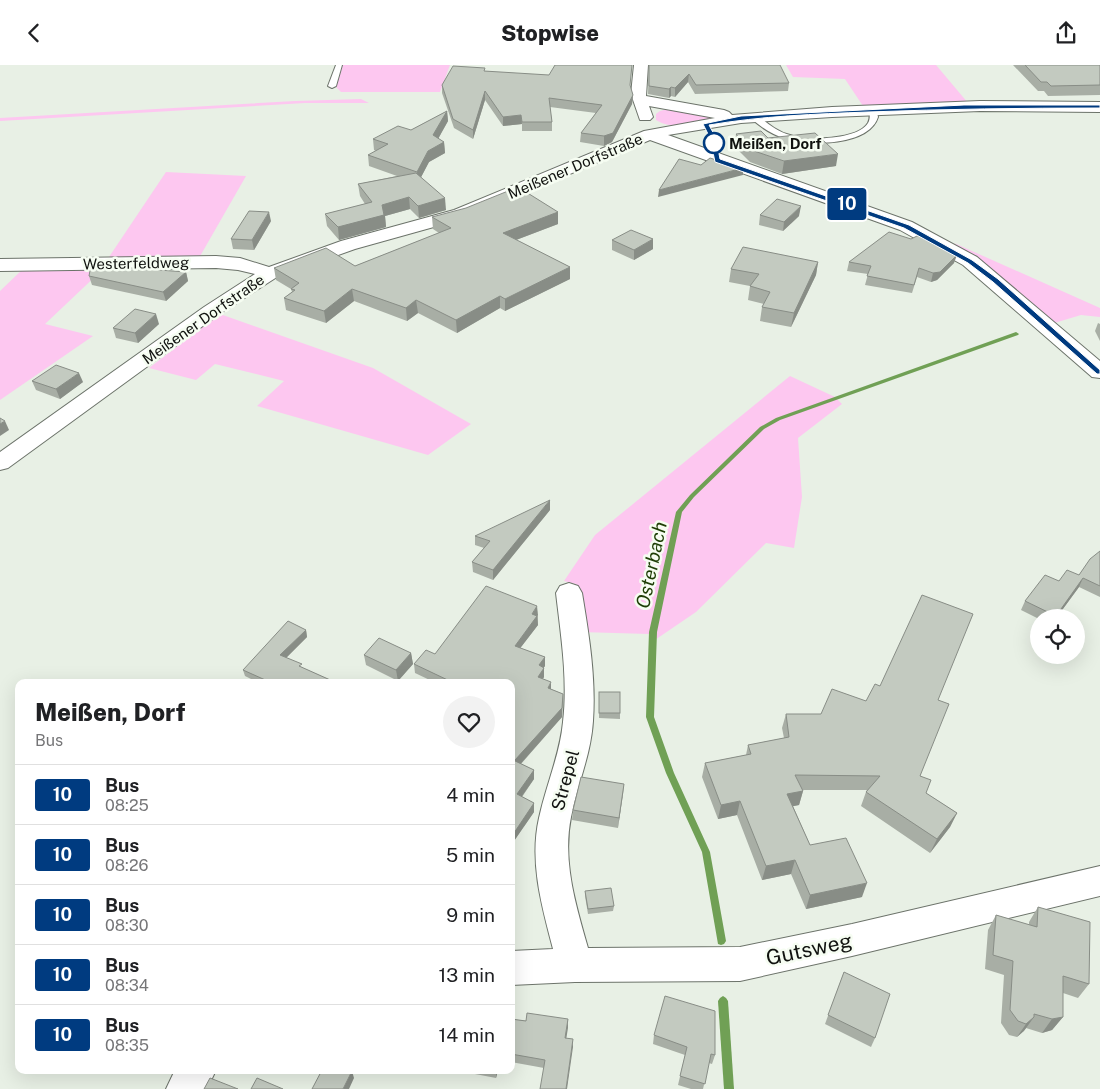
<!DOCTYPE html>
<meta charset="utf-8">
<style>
:root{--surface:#fff;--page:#f2f2f2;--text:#202124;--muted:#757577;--line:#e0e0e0}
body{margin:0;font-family:"Public Sans",sans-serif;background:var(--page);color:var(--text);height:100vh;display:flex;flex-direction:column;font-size:19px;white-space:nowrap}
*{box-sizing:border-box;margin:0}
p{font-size:16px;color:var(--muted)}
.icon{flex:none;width:28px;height:28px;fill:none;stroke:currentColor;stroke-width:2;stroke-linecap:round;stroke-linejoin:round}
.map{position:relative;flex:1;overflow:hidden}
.side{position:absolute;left:15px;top:614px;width:500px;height:395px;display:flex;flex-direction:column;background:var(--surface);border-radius:10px;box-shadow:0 5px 20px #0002}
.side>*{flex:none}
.badge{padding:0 10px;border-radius:4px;font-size:18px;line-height:32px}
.buttons{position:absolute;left:1030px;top:544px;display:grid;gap:10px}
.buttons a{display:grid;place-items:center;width:55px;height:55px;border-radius:50%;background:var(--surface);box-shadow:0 5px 20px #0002;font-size:25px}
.map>.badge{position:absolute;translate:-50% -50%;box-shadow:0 0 0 2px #fff}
.round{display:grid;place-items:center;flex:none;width:52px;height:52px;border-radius:26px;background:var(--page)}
.headline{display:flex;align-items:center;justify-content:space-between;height:85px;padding:0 20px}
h1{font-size:24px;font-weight:800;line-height:38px}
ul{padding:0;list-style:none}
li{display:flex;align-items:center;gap:15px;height:60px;padding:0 20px;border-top:1px solid var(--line)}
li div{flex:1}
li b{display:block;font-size:19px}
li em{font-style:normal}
li .badge{min-width:55px;font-weight:700;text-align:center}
header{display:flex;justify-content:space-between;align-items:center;height:65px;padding:0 20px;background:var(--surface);font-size:22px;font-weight:800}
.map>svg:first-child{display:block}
</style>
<header><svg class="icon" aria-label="back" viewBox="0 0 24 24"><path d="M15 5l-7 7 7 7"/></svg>Stopwise<svg class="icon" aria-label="share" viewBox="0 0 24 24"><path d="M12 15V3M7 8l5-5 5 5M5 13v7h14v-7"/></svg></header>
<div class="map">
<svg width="1100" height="1024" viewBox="0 0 1100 1024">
<rect width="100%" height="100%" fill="#e8f0e5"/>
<g fill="#fdc7f0">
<polygon points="343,0 450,0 440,27 341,27 336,22"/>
<polygon points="786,0 936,0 968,38 863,41 845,14 793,12"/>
<polygon points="361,34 369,38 305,38 0,56 0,53 295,36"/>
<path d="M668,44L716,51V54C697,57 673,66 656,55V49L660,46Z"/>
<polygon points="166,107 246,111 199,193 107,195"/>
<polygon points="954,178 1100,243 1100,252 1081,250 1051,259"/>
<polygon points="22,205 102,205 45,259 93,271 0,335 0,226"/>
<polygon points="220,249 373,303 471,359 428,390 257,341 284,316 215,299 196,315 149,303"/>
<polygon points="790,311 835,332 842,339 798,373 802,432 794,483 766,478 696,547 649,579 649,569 580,567 576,519 564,516 595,470"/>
</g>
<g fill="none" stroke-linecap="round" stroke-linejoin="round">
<g fill="#70a055" fill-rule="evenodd">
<polygon points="1016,267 1019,269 1018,270 780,355 764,364 694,432 682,447 657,567 654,652 674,708 710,787 726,876 724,879 721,880 718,879 702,787 666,708 646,652 649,567 676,447 690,430 760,362 776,353"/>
<polygon points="723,931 726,933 728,936 734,1024 724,1024 718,936 720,933"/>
</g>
<g stroke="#6c736a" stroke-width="2">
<g id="service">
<polygon points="336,0 342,0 336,21 332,23 328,21"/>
<path d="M870,43H876L878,52C869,81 810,81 786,74C773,70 760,62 750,52L757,50C767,58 777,67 790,70C806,76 858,75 868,58C871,53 869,48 870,43Z"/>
</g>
</g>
<g stroke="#6c736a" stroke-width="2">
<g id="minor">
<polygon points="634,0 648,0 646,31 724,45 729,47 732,50 832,42 980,36 1100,37 1100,47 980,46 832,52 741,58 668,70 912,157 977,192 1100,296 1100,313 1092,312 963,200 900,165 650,75 466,153 355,184 277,212 218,250 8,403 0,405 0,387 204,242 255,209 238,205 216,203 0,206 0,194 216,191 240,193 269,202 341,176 454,145 644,66 715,53 649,41 653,52 650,55 640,55 631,29"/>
<path d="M569,518L578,521L582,528C589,570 596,613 593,656C591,690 577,720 571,752C562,796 576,841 588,883L740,882L852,859L1100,801V831L852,891L740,916L575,917L511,920V886L553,884C542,842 529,797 539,753C546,720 560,690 563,657C568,614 561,571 556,528L560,521Z"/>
<polygon points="175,1005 216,1005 207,1024 166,1024"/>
</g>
</g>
<use href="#service" fill="#fff" fill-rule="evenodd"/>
<use href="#minor" fill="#fff" fill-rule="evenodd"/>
</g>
<g fill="#a8aea5">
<polygon points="649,0 789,18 788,26 695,29 688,17 675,32 671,31 669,33 648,29"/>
<polygon points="1013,0 1100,0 1100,30 1048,31 1044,26 1038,26"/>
<polygon points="485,6 630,21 633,30 632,39 612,77 604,81 580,77 581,68 596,48 550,42 552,57 552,66 522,66 522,59 503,61 485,35 473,74 454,63 442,28 442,20"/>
<polygon points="447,46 448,56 438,74 444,77 445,88 429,97 421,112 446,145 419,153 410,144 385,151 386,162 339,175 327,161 325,149 365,139 360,131 358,119 397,111 369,101 368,90 376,86 374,85 373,74 411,65"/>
<polygon points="736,69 768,73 836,101 782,109 750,97 735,82"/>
<polygon points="558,147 558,159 516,175 570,202 570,214 505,246 500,243 457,268 418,248 407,256 354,236 326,258 286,245 284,233 292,227 291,224 276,215 274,203 355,201 439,168 433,164 432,152"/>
<polygon points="760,150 799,151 783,166 759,160"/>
<polygon points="271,156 254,185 233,184 231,174"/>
<polygon points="612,175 653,184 634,195 612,185"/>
<polygon points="818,197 816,210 791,262 760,256 762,242 764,239 748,235 750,221 729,217 731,204"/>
<polygon points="849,197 954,198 937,215 931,217 917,212 912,228 865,220 868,209 847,206"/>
<polygon points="186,207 188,216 166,236 92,220 89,211"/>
<polygon points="1098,258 1100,259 1100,276 1095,266"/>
<polygon points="159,259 138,278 116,273 113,263"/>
<polygon points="32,316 83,317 60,334 36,325"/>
<polygon points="550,445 493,515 473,507 472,497 484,483 475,480 475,471"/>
<polygon points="1100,486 1100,532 1079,522 1057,552 1039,552 1039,554 1021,545 1025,536 1059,516 1079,510"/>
<polygon points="538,550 538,560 520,583 545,592 545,601 544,602 544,612 543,614 551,624 563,629 562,652 521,699 534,705 534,714 522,732 534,738 534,747 514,776 511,775 511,618 436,618 415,608 414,599 435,589"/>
<polygon points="306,565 307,572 286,593 303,603 337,618 259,618 245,611 243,605"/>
<polygon points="411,588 413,599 398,616 366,600 364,590"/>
<polygon points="880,621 938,635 920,711 926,728 957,748 950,762 930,788 861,741 866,727 867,725 802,725 803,726 799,740 793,741 810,780 862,832 806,844 791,809 762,815 737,750 718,754 702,712 705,698 746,690 748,680 784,673 782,663 786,649 821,649 866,636"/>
<polygon points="599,627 620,648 620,654 599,653"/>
<polygon points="624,719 618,763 572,755 573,745"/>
<polygon points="585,826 614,841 613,846 588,849 585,831"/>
<polygon points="1038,842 1089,919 1078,933 1063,928 1063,952 1052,965 1042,968 1026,963 1017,972 1009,970 1001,958 1004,910 985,904 988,865 996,850 1029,860 1029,857"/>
<polygon points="844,907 875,973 871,982 825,959"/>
<polygon points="511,954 526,956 568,954 566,973 573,982 544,1003 511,997"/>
<polygon points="654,970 715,990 712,999 709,998 703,1024 691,1024 678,1020 685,990 653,979"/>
<polygon points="454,1005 498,1005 496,1013"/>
</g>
<g fill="#888d86">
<polygon points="689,9 688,17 675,32 675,23"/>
<polygon points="671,22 671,31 669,33 669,24"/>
<polygon points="485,26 485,35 473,74 473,65"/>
<polygon points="633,30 632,39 612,77 604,81 604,71"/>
<polygon points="447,46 448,56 434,81 433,70"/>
<polygon points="521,50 522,59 503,61 503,52"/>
<polygon points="444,77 445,88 429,97 418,118 417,107 428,86"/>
<polygon points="838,89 836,101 782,109 784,96"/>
<polygon points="743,103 743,110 658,132 659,125"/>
<polygon points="409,132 410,144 385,151 386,162 339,175 338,162 382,140"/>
<polygon points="445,133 446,145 419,153 418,141"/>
<polygon points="801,141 799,151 783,166 784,157"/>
<polygon points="269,147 271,156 254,185 252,175"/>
<polygon points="558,147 558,159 503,180 503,168"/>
<polygon points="653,174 653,184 634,195 634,185"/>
<polygon points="957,190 954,198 937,215 931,217 933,208"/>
<polygon points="818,197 816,210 791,262 794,248"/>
<polygon points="570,202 570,214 505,246 505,234"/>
<polygon points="186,207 188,216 166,236 163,227"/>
<polygon points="352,224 354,236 326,258 324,246"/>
<polygon points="500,231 500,243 457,268 456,255"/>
<polygon points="416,235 418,248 407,256 406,243"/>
<polygon points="156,249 159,259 138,278 135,268"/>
<polygon points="79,308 83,317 60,334 56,324"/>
<polygon points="5,356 9,365 0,371 0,359"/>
<polygon points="550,435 550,445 493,515 493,505"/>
<polygon points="1083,513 1079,522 1057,552 1055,552"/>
<polygon points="537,541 538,550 532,558 532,549"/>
<polygon points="537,551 538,560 515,590 515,581"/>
<polygon points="306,565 307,572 282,597 280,590"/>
<polygon points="411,588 413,599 398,616 396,605"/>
<polygon points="545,592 545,601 539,609 539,600"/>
<polygon points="544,603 544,612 538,621 538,612"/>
<polygon points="551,617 551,626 548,623"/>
<polygon points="563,629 562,652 516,704 515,695"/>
<polygon points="534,705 534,714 517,738 517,729"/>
<polygon points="624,719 623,729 618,763 619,753"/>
<polygon points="803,726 799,740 784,743 787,729"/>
<polygon points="740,736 737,750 718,754 721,740"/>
<polygon points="534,738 534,747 514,776 514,768"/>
<polygon points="957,748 950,762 930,788 937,774"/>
<polygon points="795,795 791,809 762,815 766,801"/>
<polygon points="867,818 862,832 806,844 810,830"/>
<polygon points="1034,952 1024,966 1017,972 1026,959"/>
<polygon points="1063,952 1052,965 1042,968 1052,954"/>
<polygon points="568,954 568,963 565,981 565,973"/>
<polygon points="573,974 573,982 567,1024 566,1024"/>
<polygon points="496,1005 498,1005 496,1013"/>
<polygon points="352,1006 354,1013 349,1024 343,1024"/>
</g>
<g fill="#c3cac0" stroke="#888d86">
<polygon points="555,0 632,0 630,20 633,30 613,68 604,71 581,68 602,40 549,33 552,57 522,57 521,50 503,52 485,26 473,65 453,54 442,20 453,1 485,3 484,6 549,10"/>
<polygon points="649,0 780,0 789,18 696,20 689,9 675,23 671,22 669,24 649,21"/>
<polygon points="1025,0 1100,0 1100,20 1051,21 1047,17 1041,17"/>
<polygon points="447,46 433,70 444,77 428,86 417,107 368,90 388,79 373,74 398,61 411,65"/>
<polygon points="761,66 768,73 815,68 838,89 784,96 751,85 736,69"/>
<polygon points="710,93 743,103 659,125 679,94 701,100"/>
<polygon points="416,108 445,133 418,141 409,132 382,140 384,150 338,162 325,149 372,137 358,119"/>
<polygon points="518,122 558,147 503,168 570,202 505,234 500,231 456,255 416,235 406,243 352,224 324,246 284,233 295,225 291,224 299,218 274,203 326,183 355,201 451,163 432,152 466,143"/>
<polygon points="777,134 801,141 784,157 760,150"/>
<polygon points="249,146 269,147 252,175 231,174"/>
<polygon points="631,165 653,174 634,185 612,175"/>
<polygon points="889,167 911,174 921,169 957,190 940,207 933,208 919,203 914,220 867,211 871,201 849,197"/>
<polygon points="743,182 818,197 794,248 762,242 770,227 750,221 759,209 731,204"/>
<polygon points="91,200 186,207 163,227 89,211"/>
<polygon points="135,244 156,249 135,268 113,263"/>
<polygon points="56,300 79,308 56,324 32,316"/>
<polygon points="0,353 5,356 0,359"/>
<polygon points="550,435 493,505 472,497 490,476 475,471"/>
<polygon points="1100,486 1100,521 1083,513 1056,551 1025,536 1045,510 1059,516 1067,505 1079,510 1090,494"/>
<polygon points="486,521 537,541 532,549 537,551 515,581 545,592 539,600 544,603 538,612 551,617 548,623 563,629 562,643 515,695 511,694 511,618 454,618 414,599 426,585 435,589"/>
<polygon points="922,530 973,549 938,635 949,639 920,711 931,715 926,728 957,748 937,774 866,727 880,711 795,710 803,726 787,729 810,780 846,773 867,818 810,830 795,795 766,801 740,736 721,740 705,698 751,689 748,680 789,672 786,649 821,649 832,624 866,636 875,619 880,621"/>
<polygon points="288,556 306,565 280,590 302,599 299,601 337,618 272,618 243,605"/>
<polygon points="379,573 411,588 396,605 364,590"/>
<rect x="599" y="627" width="21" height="21"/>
<polygon points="511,694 534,705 517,729 534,738 514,768 511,766"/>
<polygon points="581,712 624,719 619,753 573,745"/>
<polygon points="611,823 614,841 588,844 585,826"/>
<polygon points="1038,842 1090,857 1089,919 1063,911 1063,952 1052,954 1034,949 1034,952 1026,959 1018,956 1010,945 1013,896 993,890 996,850 1037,862"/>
<polygon points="844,907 890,929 875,973 828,950"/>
<polygon points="665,931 715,946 715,990 711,989 705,1019 680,1011 687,982 654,970"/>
<polygon points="527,948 568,954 565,973 573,974 566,1024 540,1024 545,995 511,989 511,954 526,956"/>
<polygon points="322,1005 350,1005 352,1006 343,1024 312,1024"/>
<polygon points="210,1013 238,1024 204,1024"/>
<polygon points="257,1013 283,1024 251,1024"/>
</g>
<path fill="#003b80" stroke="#fff" d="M964,40H1100V43C1023,43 946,44 868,47C815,49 762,51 709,60L716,73L720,94L909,160L972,195L998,214L1100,305V309H1097L993,217L968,198L904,163L715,97L710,73L703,59L741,51Z"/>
<circle fill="#fff" stroke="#003b80" stroke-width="2.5" cx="714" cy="78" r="10"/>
<g text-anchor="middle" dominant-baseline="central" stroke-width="5" stroke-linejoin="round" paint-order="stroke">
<g font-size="15" font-weight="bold" fill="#10120f" stroke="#f6fdf2" text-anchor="start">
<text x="729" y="78">Meißen, Dorf</text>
</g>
<g font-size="15" fill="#10120f" stroke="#f6fdf2">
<text transform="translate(575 101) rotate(-23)">Meißener Dorfstraße</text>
<text transform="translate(136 198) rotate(-1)">Westerfeldweg</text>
<text transform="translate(203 254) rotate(-35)">Meißener Dorfstraße</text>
</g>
<g font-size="18" fill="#10120f" stroke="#f6fdf2">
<text transform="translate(565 715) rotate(-75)">Strepel</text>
</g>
<g font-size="19" font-style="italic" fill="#1e3d06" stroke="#f6fdf2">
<text transform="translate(651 500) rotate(-78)">Osterbach</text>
</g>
<g font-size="21" fill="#10120f" stroke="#f6fdf2">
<text transform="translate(809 884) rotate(-12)">Gutsweg</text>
</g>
</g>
</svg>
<div class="buttons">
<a><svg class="icon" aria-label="locate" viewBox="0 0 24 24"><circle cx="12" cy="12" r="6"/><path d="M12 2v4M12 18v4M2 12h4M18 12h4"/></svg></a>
</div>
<b class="badge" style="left:847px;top:139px;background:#003b80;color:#fff">10</b>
<section class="side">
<div class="headline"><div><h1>Meißen, Dorf</h1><p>Bus</p></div><a class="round"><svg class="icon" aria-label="heart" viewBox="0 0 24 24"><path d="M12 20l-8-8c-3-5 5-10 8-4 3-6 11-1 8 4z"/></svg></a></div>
<ul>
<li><span class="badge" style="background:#003b80;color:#fff">10</span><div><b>Bus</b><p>08:25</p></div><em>4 min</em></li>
<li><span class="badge" style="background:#003b80;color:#fff">10</span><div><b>Bus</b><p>08:26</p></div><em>5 min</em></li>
<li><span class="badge" style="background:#003b80;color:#fff">10</span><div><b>Bus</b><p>08:30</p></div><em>9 min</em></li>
<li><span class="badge" style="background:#003b80;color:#fff">10</span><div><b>Bus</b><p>08:34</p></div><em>13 min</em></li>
<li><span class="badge" style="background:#003b80;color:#fff">10</span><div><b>Bus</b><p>08:35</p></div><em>14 min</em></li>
</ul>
</section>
</div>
